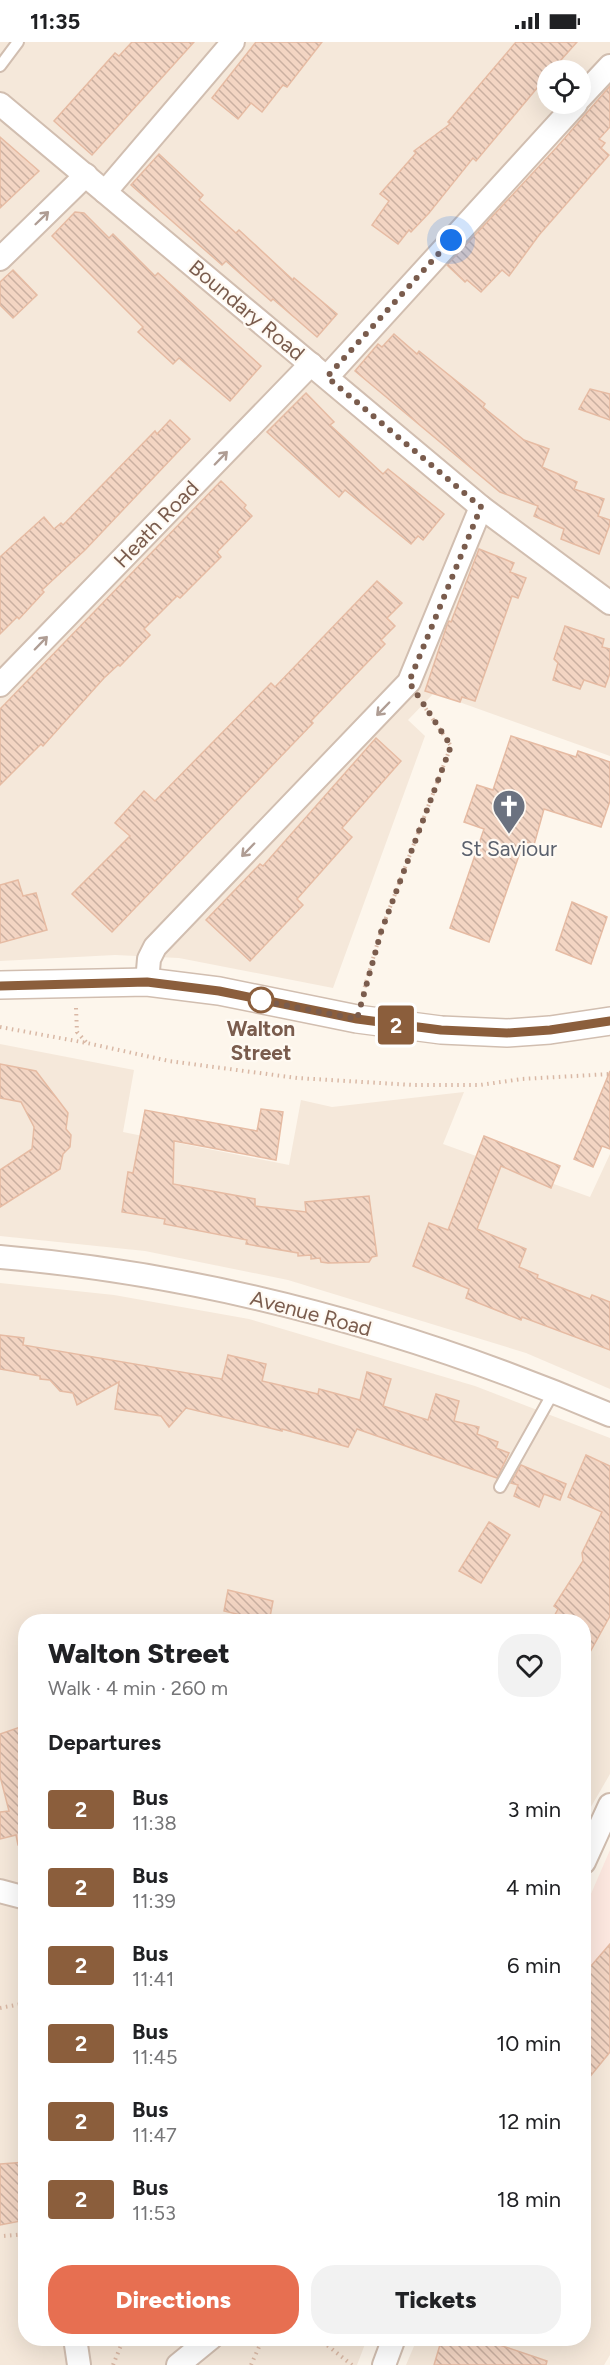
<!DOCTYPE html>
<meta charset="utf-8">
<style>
:root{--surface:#fff;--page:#f2f2f2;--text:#202124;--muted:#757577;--accent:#e76f51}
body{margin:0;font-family:Figtree,sans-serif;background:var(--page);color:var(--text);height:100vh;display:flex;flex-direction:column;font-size:22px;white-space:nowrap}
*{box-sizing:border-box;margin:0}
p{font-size:20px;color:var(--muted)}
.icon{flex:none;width:33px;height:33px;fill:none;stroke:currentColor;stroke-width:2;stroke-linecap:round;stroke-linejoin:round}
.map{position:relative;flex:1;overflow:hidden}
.panel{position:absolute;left:18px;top:1572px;width:573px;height:732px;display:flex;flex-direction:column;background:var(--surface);border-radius:24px;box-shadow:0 6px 24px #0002}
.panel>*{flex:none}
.badge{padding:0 12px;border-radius:4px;font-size:21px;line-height:39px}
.fabs{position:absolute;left:537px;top:18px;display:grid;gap:12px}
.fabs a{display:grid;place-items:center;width:54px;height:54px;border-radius:50%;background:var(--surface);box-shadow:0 6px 24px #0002;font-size:30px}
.you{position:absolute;width:30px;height:30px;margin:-15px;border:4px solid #fff;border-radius:50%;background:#1a73e8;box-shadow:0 0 0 9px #1a73e833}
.map>.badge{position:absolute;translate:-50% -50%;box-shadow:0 0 0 3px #fff}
h2{padding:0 30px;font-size:22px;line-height:54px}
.round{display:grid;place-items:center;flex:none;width:63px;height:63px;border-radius:24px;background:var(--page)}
.summary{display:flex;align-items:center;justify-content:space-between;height:102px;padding:0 30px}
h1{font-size:28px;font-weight:800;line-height:45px}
.action{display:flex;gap:12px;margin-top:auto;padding:12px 30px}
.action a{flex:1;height:69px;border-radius:24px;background:var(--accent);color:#fff;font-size:24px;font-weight:800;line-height:69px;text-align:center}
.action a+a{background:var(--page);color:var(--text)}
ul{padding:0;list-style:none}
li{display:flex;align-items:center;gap:18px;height:78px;padding:0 30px}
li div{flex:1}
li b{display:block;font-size:22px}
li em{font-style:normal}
li .badge{min-width:66px;font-weight:700;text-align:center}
.status{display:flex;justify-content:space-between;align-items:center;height:42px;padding:0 30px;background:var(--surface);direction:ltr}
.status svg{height:16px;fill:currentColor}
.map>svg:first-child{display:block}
</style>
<div class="status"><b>11:35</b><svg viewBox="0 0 49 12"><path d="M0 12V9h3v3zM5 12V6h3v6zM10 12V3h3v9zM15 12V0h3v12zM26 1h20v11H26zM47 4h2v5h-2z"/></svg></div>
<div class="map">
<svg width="610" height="2323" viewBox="0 0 610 2323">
<defs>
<pattern id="building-back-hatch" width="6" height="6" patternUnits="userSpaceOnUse" patternTransform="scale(1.5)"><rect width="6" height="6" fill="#f3d5c3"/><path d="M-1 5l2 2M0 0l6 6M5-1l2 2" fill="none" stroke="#cab0a1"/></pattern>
</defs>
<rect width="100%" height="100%" fill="#fdf6ec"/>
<g fill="#f5e8da" fill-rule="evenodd">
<path d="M0,0H610V714L434,651L408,678L425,694L333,946L179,916L115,913L0,919ZM548,28H580V62H548Z"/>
<polygon points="0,1002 134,1028 123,1090 289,1123 301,1058 332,1065 464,1050 443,1102 590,1155 610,1112 610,1347 526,1311 288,1238 145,1209 0,1194"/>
<polygon points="0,1241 114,1253 249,1277 475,1344 610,1396 610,1732 584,1777 584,1580 26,1580 26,2296 367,2297 357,2323 0,2323"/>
<polygon points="586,2000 610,2010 610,2313 604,2323 406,2323 417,2297 584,2296 584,2005"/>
</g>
<polygon fill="#fde8e0" points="610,1808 610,2010 586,2000 584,2005 584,1868"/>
<g fill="url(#building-back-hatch)" stroke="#e6bba3" stroke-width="1.5">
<polygon points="132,0 194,0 92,113 54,79 115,11 119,14"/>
<polygon points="256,0 322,0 287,45 283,43 262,70 251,61 238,77 212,56"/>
<polygon points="516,0 577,0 552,28 548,28 548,33 476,119 473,116 429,171 411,190 409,188 398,202 372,183 389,159 380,152 416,111 414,109 450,82 448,80"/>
<polygon points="610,44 610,85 599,97 605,101 601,106 609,113 539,193 509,234 502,228 481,250 467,238 465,240 447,223 557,105"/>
<polygon points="0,95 39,129 0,166"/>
<polygon points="159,112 203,153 199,158 236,191 239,188 293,238 294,236 337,272 317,295 273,257 271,259 226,219 222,223 131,143"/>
<polygon points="75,170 84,171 109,196 113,192 155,234 158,231 261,324 230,359 179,316 173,322 138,290 143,285 52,194"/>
<polygon points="13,228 37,253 13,276 0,263 0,240"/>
<polygon points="394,292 417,312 419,309 485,362 483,365 524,398 549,407 542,425 577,440 574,447 604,457 598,474 610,478 610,482 599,512 561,497 564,487 534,474 538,464 500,450 355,329 378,302 382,305"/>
<polygon points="590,347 610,352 610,378 579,367"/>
<polygon points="306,351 334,380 330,383 383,432 388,427 444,472 423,498 418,494 411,502 345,448 339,455 267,390"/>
<polygon points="170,378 190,397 85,508 42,548 44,550 19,577 17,575 0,592 0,515 44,475 54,487 61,481 63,483 155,389 157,392"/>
<polygon points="221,439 246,463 244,466 252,474 217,510 221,515 180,556 177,554 144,587 150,593 120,624 118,623 104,636 43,704 41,702 0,743 0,667"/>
<polygon points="479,507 514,521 510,530 526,536 518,556 512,554 475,659 462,655 460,660 425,649 447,583 449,579 451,580"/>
<polygon points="377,539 402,561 387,576 395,584 381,598 385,602 311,679 313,681 112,890 72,852 130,794 115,781 144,749 155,759 271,641 275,645"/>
<polygon points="565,584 604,597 602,605 610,607 610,631 605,645 584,638 580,647 553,638 558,621 554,617"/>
<polygon points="511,694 576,715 578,709 610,720 610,759 601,785 544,767 534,803 524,799 489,900 450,886 484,787 464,780 477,743 493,748"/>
<polygon points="376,696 401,719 342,786 352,795 297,857 303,863 250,919 206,878 260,822 263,824"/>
<polygon points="18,838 23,854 36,851 47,888 0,901 0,843"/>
<polygon points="572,860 607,875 591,922 556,908"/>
<polygon points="0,1022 36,1029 68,1071 66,1087 71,1093 70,1105 63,1112 60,1127 0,1165 0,1128 32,1107 34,1085 21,1060 0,1056"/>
<polygon points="610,1029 610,1107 602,1104 593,1125 574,1117"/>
<polygon points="261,1067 283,1070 276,1118 174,1099 173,1142 255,1157 255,1164 306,1170 305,1160 369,1154 377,1214 372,1215 369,1220 328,1221 321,1220 320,1216 311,1217 311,1213 298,1214 298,1211 246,1202 247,1198 164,1182 165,1177 122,1170 128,1130 133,1131 145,1068 257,1089"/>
<polygon points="484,1094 560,1124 551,1146 501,1124 477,1187 526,1207 519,1225 538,1233 537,1236 590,1257 592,1253 610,1260 610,1308 522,1275 521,1278 466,1256 469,1247 413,1224 429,1181 448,1188"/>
<polygon points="0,1293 24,1296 23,1303 222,1337 228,1313 266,1322 262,1339 318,1352 319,1347 360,1358 367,1330 391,1337 383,1364 428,1378 436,1352 459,1359 454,1379 479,1385 477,1392 498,1400 496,1406 509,1411 497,1436 357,1387 348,1405 282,1387 282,1389 186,1366 169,1385 161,1374 115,1367 119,1340 77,1363 73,1351 60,1349 50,1338 40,1337 40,1334 0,1327"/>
<polygon points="586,1413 610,1424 610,1574 584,1621 584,1580 551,1580 558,1567 554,1564 583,1519 582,1511 602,1470 568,1455"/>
<polygon points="521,1423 566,1442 560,1458 544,1452 539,1465 514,1454 518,1443 511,1441"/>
<polygon points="489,1480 510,1493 481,1541 459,1529"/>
<polygon points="228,1548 273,1559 269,1580 224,1569"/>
<polygon points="26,1683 26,1802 18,1803 16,1793 0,1797 0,1770 9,1769 0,1734 0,1692"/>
<polygon points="610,1902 610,2010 584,2042 584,1932"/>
<polygon points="26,2120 26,2178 0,2183 0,2122"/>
<polygon points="442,2296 479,2296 547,2319 546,2323 434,2323"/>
</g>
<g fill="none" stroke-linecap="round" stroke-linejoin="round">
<g stroke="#d1beb0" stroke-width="14">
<g id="service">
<polyline points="0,24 18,0"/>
<polyline points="500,1445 554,1349"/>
</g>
</g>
<g stroke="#d1beb0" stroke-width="26">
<g id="minor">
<polyline points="580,56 610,24"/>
<polyline points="0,62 481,465 610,561"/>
<polyline points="105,150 233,0"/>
<polyline points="0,217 86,133"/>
<polyline points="327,335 576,62"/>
<polyline points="0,643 311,322"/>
<polyline points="147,940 149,917 155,905 409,640 481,465"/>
<path d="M0,1215C210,1233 416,1290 610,1373"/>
<polyline points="584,1820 610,1763"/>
<polyline points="0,1849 26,1856"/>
<polyline points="75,2296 79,2323"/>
<polyline points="178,2323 211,2296"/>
<polyline points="384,2323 394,2296"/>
</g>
</g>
<g stroke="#d1beb0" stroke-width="30">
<polyline id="tertiary" points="0,943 147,940 219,949 357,977 441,988 507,991 550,988 610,979"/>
</g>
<g stroke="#d9b8a5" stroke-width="4" stroke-dasharray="1.5 4.5" stroke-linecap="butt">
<polyline points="363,951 381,889 451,704 422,661"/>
<polyline points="76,966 77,990 86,1000"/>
<polyline points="0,985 87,1001 169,1019 297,1036 413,1043 480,1043 522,1037 610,1032"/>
<polyline points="0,1966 26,1961"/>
<polyline points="4,2194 26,2192"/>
<polyline points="318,2296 352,2323"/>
<polyline points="113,2323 124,2296"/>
<polyline points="251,2323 263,2296"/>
</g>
<use href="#service" stroke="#fff" stroke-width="10"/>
<use href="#minor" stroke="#fff" stroke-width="22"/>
<use href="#tertiary" stroke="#fff" stroke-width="27"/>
</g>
<defs><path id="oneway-shaft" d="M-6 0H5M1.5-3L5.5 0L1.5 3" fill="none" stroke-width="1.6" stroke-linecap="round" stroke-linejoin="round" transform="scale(1.5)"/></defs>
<g stroke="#af9d94">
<use href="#oneway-shaft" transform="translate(42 176) rotate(-44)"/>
<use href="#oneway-shaft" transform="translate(221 416) rotate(-46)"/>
<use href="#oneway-shaft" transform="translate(41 601) rotate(-46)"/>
<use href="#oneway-shaft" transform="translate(383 667) rotate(134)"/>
<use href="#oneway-shaft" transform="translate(248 808) rotate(134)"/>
</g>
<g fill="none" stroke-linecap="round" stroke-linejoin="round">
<g stroke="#fff" stroke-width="14">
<polyline id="line" points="0,944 147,940 219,949 357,977 441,988 507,991 550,988 610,979"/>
</g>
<use href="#line" stroke="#8b5e3c" stroke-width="9"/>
<polyline stroke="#7a5c4d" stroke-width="6" stroke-dasharray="0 10.8" points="261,958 258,958 357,977 381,890 451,704 409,640 481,465 327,335 451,198"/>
</g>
<defs>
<g id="church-pin" transform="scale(1.725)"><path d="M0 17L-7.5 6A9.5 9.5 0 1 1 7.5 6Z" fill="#6b7280" stroke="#fffaf3"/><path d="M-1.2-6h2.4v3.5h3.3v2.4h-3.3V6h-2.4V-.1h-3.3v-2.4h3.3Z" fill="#fff"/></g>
</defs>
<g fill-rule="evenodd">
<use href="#church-pin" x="509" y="764"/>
</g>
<circle fill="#fff" stroke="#8b5e3c" stroke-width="3" cx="261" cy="958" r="12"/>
<g text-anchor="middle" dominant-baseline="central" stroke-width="4.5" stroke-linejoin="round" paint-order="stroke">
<g font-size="21" fill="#7a5c4d" stroke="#fffaf3">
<text transform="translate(247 268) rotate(40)">Boundary Road</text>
<text transform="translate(156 482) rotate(-46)">Heath Road</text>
<text transform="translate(311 1271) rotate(15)">Avenue Road</text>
</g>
<g font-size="21" fill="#5b616d" stroke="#fffaf3">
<text x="509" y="806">St Saviour</text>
</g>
<g font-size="21" font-weight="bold" fill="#7a5c4d" stroke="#fffaf3">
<text x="261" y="986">Walton<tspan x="261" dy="24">Street</tspan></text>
</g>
</g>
</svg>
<div class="fabs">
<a><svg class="icon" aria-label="locate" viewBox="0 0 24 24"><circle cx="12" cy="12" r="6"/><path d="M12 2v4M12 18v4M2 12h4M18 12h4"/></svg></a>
</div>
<div class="you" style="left:451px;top:198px"></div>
<b class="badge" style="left:396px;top:983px;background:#8b5e3c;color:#fff">2</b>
<section class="panel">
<div class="summary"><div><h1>Walton Street</h1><p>Walk · 4 min · 260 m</p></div><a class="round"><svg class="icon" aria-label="heart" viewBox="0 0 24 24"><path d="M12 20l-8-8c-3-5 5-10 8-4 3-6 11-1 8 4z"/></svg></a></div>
<h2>Departures</h2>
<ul>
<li><span class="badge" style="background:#8b5e3c;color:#fff">2</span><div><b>Bus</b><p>11:38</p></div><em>3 min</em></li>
<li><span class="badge" style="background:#8b5e3c;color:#fff">2</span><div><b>Bus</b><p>11:39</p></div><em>4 min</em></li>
<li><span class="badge" style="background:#8b5e3c;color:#fff">2</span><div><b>Bus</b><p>11:41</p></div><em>6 min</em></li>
<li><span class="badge" style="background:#8b5e3c;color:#fff">2</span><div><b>Bus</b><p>11:45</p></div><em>10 min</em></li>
<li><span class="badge" style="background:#8b5e3c;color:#fff">2</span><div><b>Bus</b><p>11:47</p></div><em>12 min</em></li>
<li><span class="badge" style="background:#8b5e3c;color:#fff">2</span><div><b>Bus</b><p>11:53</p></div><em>18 min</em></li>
</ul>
<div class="action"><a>Directions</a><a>Tickets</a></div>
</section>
</div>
